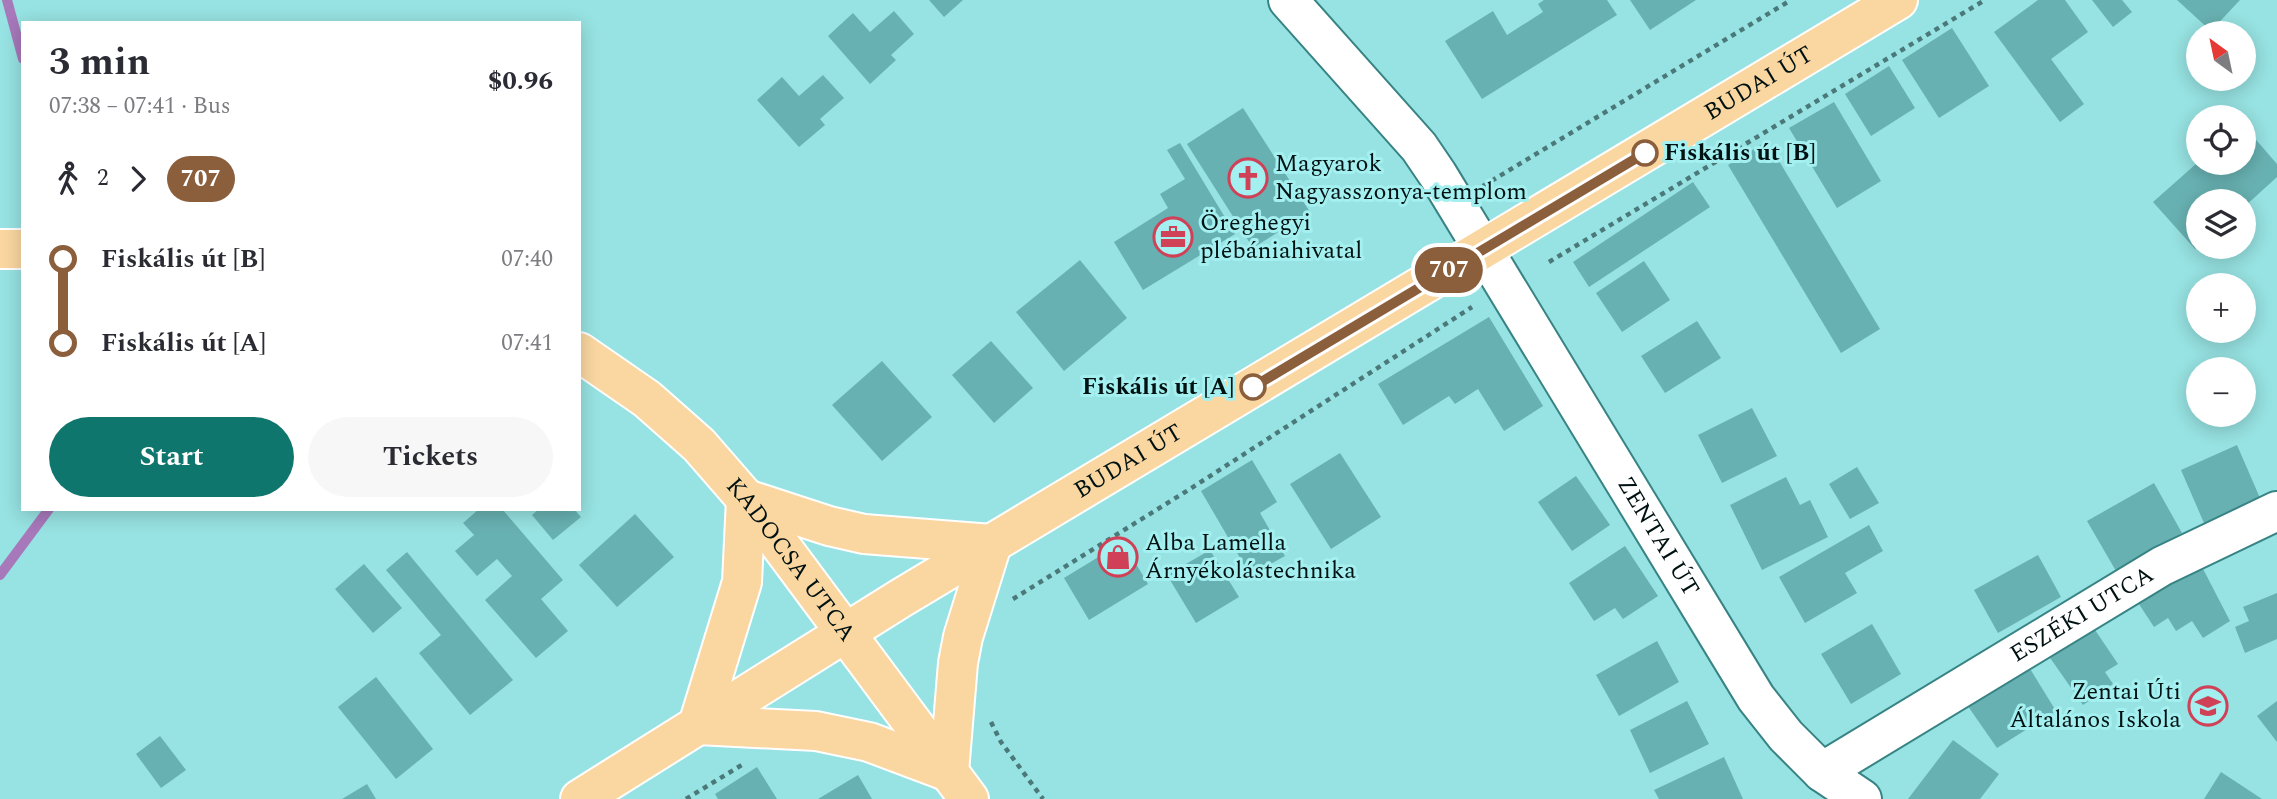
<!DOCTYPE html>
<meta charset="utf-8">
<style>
:root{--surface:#fff;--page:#f7f7f7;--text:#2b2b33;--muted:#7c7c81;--accent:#0f766e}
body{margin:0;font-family:Spectral,serif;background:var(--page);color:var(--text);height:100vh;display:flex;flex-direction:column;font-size:26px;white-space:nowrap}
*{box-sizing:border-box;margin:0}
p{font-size:23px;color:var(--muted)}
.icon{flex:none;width:38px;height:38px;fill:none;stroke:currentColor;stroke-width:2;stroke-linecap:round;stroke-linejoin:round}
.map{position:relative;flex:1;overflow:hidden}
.sheet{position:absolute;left:21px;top:21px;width:560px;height:490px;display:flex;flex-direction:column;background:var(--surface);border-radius:0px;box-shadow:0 4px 18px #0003}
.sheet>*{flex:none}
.badge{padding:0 14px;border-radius:23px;font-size:24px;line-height:46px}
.needle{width:46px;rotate:327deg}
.fabs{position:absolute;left:2186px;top:21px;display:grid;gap:14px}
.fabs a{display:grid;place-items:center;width:70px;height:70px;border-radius:50%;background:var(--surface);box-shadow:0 4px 18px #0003;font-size:35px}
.map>.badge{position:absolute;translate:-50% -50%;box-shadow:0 0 0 4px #fff}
.legs{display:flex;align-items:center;gap:10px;height:77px;padding:0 28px;font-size:23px}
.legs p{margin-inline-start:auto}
.overview{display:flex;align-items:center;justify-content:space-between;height:119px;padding:0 28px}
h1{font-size:38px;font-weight:700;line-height:52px}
.action{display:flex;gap:14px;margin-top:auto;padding:14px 28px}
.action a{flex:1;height:80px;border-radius:42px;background:var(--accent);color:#fff;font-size:28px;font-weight:700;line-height:80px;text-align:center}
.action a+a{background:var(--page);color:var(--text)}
ul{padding:0 28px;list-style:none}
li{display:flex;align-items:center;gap:24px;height:84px;font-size:26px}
li i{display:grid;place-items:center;width:10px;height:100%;margin:0 9px;background:currentColor}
li i::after{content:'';width:18px;height:18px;margin:-9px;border:5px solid;border-radius:50%;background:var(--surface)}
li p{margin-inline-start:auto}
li:first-child i{background:linear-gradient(#0000 50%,currentColor 0)}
li:last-child i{background:linear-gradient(currentColor 50%,#0000 0)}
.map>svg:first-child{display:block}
</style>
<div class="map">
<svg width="2277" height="799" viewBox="0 0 2277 799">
<rect width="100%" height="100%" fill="#97e2e2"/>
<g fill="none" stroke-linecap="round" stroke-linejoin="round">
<g stroke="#a778ba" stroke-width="10">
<polyline points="7,0 23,59"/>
<polyline points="0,575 49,509"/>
</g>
</g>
<g fill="#68b1b2">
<polygon points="929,0 963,0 944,17"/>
<polygon points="1544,0 1607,0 1617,15 1482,99 1445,41 1493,11 1507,35 1543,12 1538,4"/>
<polygon points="1630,0 1696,0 1650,30"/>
<polygon points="2038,0 2065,0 2088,32 2051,59 2084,104 2060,122 1994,32"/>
<polygon points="2092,0 2122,0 2132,12 2113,27"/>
<polygon points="2177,0 2240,0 2211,31"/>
<polygon points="894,11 914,34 891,55 896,60 870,84 828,36 853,13 870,32"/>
<polygon points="1952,28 1989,86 1939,118 1902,60"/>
<polygon points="1889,66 1915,108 1871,136 1845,94"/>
<polygon points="823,75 844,98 820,119 825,125 799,147 757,100 782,77 799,96"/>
<polygon points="1834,102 1881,181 1837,208 1789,128"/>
<polygon points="1243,108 1310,212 1253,248 1187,144"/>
<polygon points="2244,126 2277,164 2277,177 2244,207 2244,201 2198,201 2198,247 2195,249 2153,202 2197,163 2244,163"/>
<polygon points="1767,141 1880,329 1841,353 1728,165"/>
<polygon points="1180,143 1235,234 1143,290 1114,242 1168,208 1160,194 1185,179 1167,150"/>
<polygon points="1693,182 1710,207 1589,287 1573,262"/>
<polygon points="1080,260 1127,318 1064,371 1016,312"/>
<polygon points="1644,261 1670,300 1622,332 1596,293"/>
<polygon points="1489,317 1543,406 1504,431 1478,389 1455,404 1449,396 1403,425 1378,384"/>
<polygon points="1697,321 1721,358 1665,393 1641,356"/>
<polygon points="991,341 1033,388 994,423 952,375"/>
<polygon points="882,361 932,417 882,461 832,405"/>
<polygon points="1752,408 1777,456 1722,483 1698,435"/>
<polygon points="2237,445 2260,498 2204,523 2181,470"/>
<polygon points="1340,453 1381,517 1331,549 1290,484"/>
<polygon points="1252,460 1277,502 1260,513 1285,556 1250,575 1201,491"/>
<polygon points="1857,467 1879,503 1850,519 1829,484"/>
<polygon points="1576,476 1610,525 1572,551 1538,502"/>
<polygon points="1786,477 1800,505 1810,500 1828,537 1762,570 1730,505"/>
<polygon points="2154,483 2182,533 2116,571 2087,521"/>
<polygon points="479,509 502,509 563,580 541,599 568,631 536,658 485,600 512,576 497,559 477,576 455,551 474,535 463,523"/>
<polygon points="539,509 574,509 581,517 553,540 532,515"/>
<polygon points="635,514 674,557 617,607 579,565"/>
<polygon points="1869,525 1883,551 1845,573 1857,593 1805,623 1779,577"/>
<polygon points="1123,542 1148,584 1089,620 1064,578"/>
<polygon points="1625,546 1658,596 1623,619 1615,608 1594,621 1569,583"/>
<polygon points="1210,550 1239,597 1196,623 1167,575"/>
<polygon points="407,552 513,680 470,715 419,653 441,635 386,570"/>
<polygon points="2038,555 2061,597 1998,633 1974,590"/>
<polygon points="364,564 402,608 373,633 335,589"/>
<polygon points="2201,565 2230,621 2203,638 2192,621 2176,631 2168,618 2154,627 2135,598"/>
<polygon points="2277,593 2277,639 2245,653 2235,627 2249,621 2243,607"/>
<polygon points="1872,624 1901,674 1851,704 1821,654"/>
<polygon points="2091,624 2118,664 2105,672 2113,684 2083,705 2046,652"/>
<polygon points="1657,641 1679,682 1619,716 1596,675"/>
<polygon points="2027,664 2056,711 1997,748 1965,702"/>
<polygon points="376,677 433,749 396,779 338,707"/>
<polygon points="1687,701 1709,744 1650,773 1630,730"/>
<polygon points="2277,701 2277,742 2257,716"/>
<polygon points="160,736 186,770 161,788 136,754"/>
<polygon points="1953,740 1999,774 1980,799 1908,799"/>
<polygon points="1724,757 1743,799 1659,799 1654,790"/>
<polygon points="757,767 777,799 718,799 715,794"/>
<polygon points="2221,772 2262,799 2204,799"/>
<polygon points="858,775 872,799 818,799"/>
<polygon points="367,784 376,799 342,799"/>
</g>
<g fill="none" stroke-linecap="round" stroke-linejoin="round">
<g stroke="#388384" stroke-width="42">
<g id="minor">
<path id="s1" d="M1288,0L1419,147L1438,175L1756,698L1786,736L1822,772L1862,799"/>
<path id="s2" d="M1822,772L2162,566L2277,511"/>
</g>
</g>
<g stroke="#fff" stroke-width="42">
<g id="major">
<polyline points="0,249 23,249"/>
<path id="s3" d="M579,352L647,399L699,445L746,499L969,799"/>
<polyline points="746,499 829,526 864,534 992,544"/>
<polyline points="698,725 816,731 869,742 949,772"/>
<polyline points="698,725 742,582 746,499"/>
<polyline points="949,772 958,663 963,637 992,544"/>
<path id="s4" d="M580,799L901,598L1898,0"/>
</g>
</g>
<g stroke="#4b797a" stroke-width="4.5" stroke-dasharray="5 5" stroke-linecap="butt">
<polyline points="1483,186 1791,0"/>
<polyline points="1549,262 1985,0"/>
<polyline points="1013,599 1190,489 1472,307"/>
<polyline points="991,722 1001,742 1043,799"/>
<polyline points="686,799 745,763"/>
</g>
<use href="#minor" stroke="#fff" stroke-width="38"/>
<use href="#major" stroke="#fad7a1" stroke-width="38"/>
</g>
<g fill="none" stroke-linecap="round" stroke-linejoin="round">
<g stroke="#fff" stroke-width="16">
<polyline id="line-1" points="1253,387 1645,153"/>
</g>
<use href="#line-1" stroke="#8b5e3c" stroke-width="10"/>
</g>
<defs>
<g id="church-ring" transform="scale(2.0125)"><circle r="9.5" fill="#a4efef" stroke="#d04056" stroke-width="1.5"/><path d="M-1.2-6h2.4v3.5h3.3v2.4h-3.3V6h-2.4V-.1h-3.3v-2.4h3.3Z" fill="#d04056"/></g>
<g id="office-ring" transform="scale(2.0125)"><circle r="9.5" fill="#a4efef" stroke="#d04056" stroke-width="1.5"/><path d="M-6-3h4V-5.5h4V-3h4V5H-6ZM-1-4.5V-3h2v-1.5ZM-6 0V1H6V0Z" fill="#d04056"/></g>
<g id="shop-ring" transform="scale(2.0125)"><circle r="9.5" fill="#a4efef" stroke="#d04056" stroke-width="1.5"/><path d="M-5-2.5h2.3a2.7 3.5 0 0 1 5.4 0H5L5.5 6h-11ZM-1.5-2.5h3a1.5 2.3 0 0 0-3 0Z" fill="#d04056"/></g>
<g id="school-ring" transform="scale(2.0125)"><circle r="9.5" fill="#a4efef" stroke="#d04056" stroke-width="1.5"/><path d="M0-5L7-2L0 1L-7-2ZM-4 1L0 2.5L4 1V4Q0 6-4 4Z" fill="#d04056"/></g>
</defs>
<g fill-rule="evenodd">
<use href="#church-ring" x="1248" y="178"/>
<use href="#office-ring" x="1173" y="237"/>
<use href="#shop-ring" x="1118" y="557"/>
<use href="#school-ring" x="2208" y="706"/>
</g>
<g fill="#fff" stroke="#8b5e3c" stroke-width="3.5">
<circle cx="1645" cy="153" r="12"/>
<circle cx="1253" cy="387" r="12"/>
</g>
<g text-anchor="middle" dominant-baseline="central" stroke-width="6" stroke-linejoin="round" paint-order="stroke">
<g font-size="24" fill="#001112" stroke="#a4efef">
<text stroke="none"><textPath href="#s4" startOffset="1379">BUDAI ÚT</textPath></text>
<text stroke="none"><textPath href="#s4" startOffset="644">BUDAI ÚT</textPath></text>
<text stroke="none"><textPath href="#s1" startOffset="654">ZENTAI ÚT</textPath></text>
<text stroke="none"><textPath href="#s3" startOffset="299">KADOCSA UTCA</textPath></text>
<text stroke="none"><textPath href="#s2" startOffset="304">ESZÉKI UTCA</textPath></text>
</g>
<g font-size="24" font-weight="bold" fill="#001112" stroke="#a4efef" text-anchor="start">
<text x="1664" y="153">Fiskális út [B]</text>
<text x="1234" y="387" text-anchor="end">Fiskális út [A]</text>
</g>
<g font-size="24" fill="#001112" stroke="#a4efef" text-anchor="start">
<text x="1275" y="164">Magyarok<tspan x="1275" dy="28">Nagyasszonya-templom</tspan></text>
<text x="1200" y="223">Öreghegyi<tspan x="1200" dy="28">plébániahivatal</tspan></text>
<text x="1145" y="543">Alba Lamella<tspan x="1145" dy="28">Árnyékolástechnika</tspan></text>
<text x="2181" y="692" text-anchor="end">Zentai Úti<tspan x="2181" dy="28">Általános Iskola</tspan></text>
</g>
</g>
</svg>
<div class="fabs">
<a><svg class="needle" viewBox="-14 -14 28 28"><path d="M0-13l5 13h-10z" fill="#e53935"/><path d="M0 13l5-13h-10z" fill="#7c7c81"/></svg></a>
<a><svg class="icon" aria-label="locate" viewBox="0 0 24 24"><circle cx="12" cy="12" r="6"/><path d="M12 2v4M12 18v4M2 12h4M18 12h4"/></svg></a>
<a><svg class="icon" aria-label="layers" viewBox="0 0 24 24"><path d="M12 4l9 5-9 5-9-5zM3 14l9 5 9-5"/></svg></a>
<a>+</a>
<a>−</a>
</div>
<b class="badge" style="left:1449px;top:270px;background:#8b5e3c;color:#fff">707</b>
<section class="sheet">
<div class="overview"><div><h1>3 min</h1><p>07:38 – 07:41 · Bus</p></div><b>$0.96</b></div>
<div class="legs"><svg class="icon" aria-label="walk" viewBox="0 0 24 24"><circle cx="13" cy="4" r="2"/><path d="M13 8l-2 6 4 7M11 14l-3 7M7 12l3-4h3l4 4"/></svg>2<svg class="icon" aria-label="forward" viewBox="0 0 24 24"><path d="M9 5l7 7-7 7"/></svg><b class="badge" style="background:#8b5e3c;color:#fff">707</b></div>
<ul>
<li><i style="color:#8b5e3c"></i><b>Fiskális út [B]</b><p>07:40</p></li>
<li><i style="color:#8b5e3c"></i><b>Fiskális út [A]</b><p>07:41</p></li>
</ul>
<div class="action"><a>Start</a><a>Tickets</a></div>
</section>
</div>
